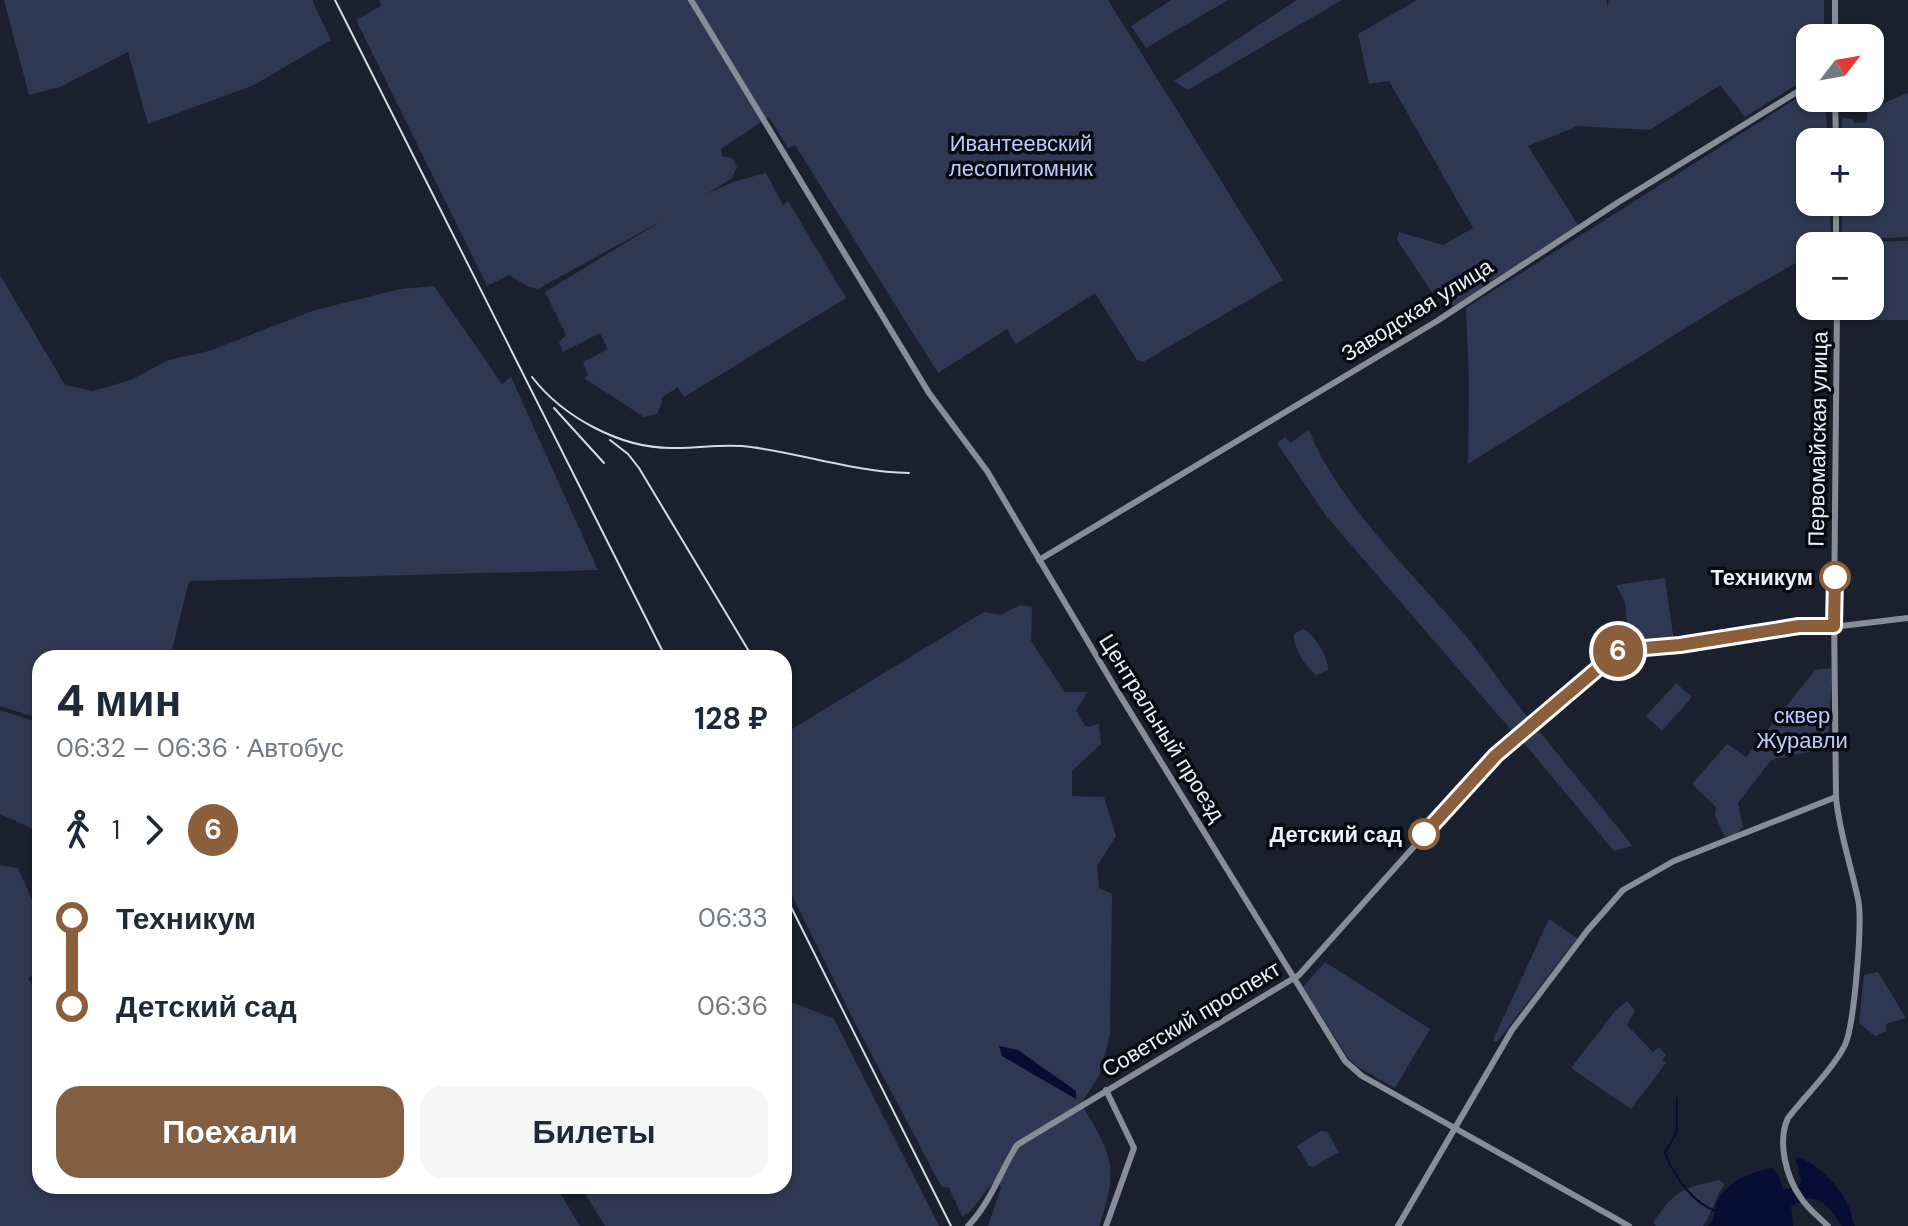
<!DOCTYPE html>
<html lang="ru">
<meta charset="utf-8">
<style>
:root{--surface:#fff;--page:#f6f6f7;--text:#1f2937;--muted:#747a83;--accent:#825e42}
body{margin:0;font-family:"DM Sans",sans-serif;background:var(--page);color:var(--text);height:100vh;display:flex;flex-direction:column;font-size:30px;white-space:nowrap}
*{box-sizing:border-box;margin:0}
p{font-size:26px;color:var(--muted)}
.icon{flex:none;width:44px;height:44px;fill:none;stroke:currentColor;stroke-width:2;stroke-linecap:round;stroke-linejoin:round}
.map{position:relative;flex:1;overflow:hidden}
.side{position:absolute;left:32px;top:650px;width:760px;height:544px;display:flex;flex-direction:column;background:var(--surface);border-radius:24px;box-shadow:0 2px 6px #0004}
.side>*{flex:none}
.badge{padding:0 16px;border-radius:26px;font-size:28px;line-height:52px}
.needle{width:52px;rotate:59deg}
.fabs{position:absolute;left:1796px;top:24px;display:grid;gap:16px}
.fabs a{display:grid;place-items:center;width:88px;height:88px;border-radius:16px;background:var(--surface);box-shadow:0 2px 6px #0004;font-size:40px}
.map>.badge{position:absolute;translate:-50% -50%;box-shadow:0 0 0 4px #fff}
.legs{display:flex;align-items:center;gap:12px;height:88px;padding:0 24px;font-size:26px}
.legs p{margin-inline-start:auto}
.head{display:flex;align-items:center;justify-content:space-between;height:136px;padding:0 24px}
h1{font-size:44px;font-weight:800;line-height:60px}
.button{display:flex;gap:16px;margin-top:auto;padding:16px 24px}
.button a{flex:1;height:92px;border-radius:24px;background:var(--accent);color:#fff;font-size:32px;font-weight:800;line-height:92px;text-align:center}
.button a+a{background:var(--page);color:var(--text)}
ul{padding:0 24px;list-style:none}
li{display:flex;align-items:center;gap:28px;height:88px;font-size:30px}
li i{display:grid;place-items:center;width:12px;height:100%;margin:0 10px;background:currentColor}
li i::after{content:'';width:20px;height:20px;margin:-10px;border:6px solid;border-radius:50%;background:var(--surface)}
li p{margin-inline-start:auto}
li:first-child i{background:linear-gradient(#0000 50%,currentColor 0)}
li:last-child i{background:linear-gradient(currentColor 50%,#0000 0)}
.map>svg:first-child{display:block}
</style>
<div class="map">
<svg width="1908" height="1226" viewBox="0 0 1908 1226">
<rect width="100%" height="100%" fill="#1b202f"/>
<g fill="#2f3853">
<polygon points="4,0 312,0 331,40 254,85 148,124 128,52 60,87 29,95"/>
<polygon points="379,0 1108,0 1283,280 1143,362 1137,360 1095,293 1016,344 1007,329 938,373 795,145 788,148 769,117 721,149 722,156 732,158 737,167 732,178 707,194 733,182 766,173 783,205 788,201 846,298 684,397 678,387 661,398 662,402 657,414 644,417 584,378 588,375 583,362 608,349 600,333 563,352 559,342 566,335 545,292 663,220 538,289 529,287 509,275 487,286 356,20 381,6"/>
<polygon points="1171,0 1228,0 1146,48 1131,26"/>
<polygon points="1297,0 1342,0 1188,90 1174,81"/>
<polygon points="1417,0 1607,0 1607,8 1609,0 1824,0 1824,38 1810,38 1810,76 1745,117 1720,85 1650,130 1578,126 1528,146 1578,225 1454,306 1433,294 1397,240 1399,232 1443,245 1473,228 1389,81 1369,84 1358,34"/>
<polygon points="1810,90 1810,98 1825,98 1828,142 1810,142 1810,202 1830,202 1831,243 1826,246 1810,246 1810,255 1724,304 1468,464 1469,385 1466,308"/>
<polygon points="1908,93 1908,237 1842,240 1842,202 1870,202 1870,142 1842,142 1842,118 1853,119 1854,123 1867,122 1867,106 1879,105"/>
<polygon points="1908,241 1908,320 1845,320 1845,306 1870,306 1870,246 1845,246 1845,242"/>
<polygon points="0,275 65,385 93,391 131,380 168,360 209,351 315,310 401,289 434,286 502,384 511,377 598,570 189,581 170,658 40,658 40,719 0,706"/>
<path d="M1309,430C1336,500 1411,572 1460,629C1484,657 1504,689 1528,717L1512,731L1327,517L1277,443L1285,437L1290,443Z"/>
<polygon points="1665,578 1674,642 1623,647 1621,628 1627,624 1625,602 1616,585"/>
<path d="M1020,605L1032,607L1031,641L1065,692H1087L1076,711L1086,727L1099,724L1101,744L1072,771V796L1104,797L1116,836L1097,866L1099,888L1112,894L1110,1035L1099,1076L1081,1104C1113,1156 1119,1167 1099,1226H988L1001,1188L999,1182L994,1181L969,1213L962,1216L949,1188L941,1186L855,1023L784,879V734L984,612L1001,615Z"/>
<path d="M1303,629C1315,635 1328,656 1328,670L1317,675C1306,669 1293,647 1294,634Z"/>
<polygon points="1832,668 1828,748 1771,760 1738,803 1743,827 1736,834 1725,837 1715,816 1716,807 1692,784 1727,744 1746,757 1815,670"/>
<polygon points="1676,683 1692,697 1662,731 1646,716"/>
<polygon points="0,710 40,723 40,832 0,814"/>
<polygon points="1539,731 1632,845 1632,846 1614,851 1524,743"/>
<polygon points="0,865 18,868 40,918 40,971 28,978 40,999 40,1186 556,1186 580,1226 0,1226"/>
<polygon points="1549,919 1577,938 1497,1042 1493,1040"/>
<polygon points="1325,962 1430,1029 1395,1088 1358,1067 1348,1058 1303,987"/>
<polygon points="1878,972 1906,1018 1886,1024 1886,1031 1875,1036 1859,1023 1864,975"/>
<polygon points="784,999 834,1019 939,1226 605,1226 580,1186 784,1186"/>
<polygon points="1627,1001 1635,1011 1627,1025 1653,1052 1659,1047 1666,1055 1662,1060 1666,1063 1631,1109 1571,1068 1616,1010"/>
<polygon points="1321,1131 1327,1132 1339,1152 1313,1167 1309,1166 1297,1146"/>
<path d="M1719,1180L1725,1184C1715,1197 1713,1212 1703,1226H1656L1653,1223C1674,1191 1682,1188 1719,1180Z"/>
</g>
<g fill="#060d32">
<polygon points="999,1046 1018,1050 1076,1091 1076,1099 1002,1056"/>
<path d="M1798,1157C1818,1164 1842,1188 1849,1207C1852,1214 1851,1219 1855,1226H1842C1832,1211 1825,1198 1806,1198L1791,1206L1793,1226H1708C1716,1218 1713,1212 1717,1202C1727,1181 1750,1173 1771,1168L1778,1174L1783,1190L1799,1186L1801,1180L1796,1159Z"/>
</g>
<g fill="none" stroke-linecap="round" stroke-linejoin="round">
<path stroke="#060d32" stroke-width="2" d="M1677,1098V1131L1665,1153C1673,1174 1693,1204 1716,1211"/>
<g stroke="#878c99" stroke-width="6">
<polyline points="691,0 929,393 987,471 1113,684 1345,1061 1362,1076 1629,1226"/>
<polyline points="1835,0 1835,38"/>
<polyline points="1835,98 1836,142"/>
<polyline points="1836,202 1836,246"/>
<polyline points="1039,560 1437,321 1617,203 1810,84"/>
<path d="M968,1226C991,1202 1000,1172 1017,1145L1299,975L1496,755L1616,653L1621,650L1678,645L1799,626H1841L1908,618"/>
<polyline points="1106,1226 1134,1148 1106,1090"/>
<polyline points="1398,1226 1512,1030 1587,931 1623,890 1674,861 1836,797"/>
<path d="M1828,1226C1819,1217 1808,1209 1801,1198C1786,1177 1777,1142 1788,1118C1805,1096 1833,1069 1845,1045C1854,1026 1863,921 1858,899C1851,865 1839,832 1836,797L1834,614L1837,306"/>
</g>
<g stroke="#d5d9e5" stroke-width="2">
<polyline points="335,0 666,658"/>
<path d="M532,377C563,417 620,448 671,448C698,449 724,443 751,447C804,454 856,472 909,473"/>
<polyline points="554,408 604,463"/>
<polyline points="610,440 628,454 639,468 753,658"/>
<polyline points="784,710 790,719"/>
<polyline points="784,893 951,1226"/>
</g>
</g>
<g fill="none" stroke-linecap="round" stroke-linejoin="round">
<g stroke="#fff" stroke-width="18">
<polyline id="line-1" points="1424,834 1496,755 1616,653 1621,650 1680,645 1799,626 1834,626 1835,577"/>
</g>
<use href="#line-1" stroke="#8b5e3c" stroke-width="12"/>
</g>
<g fill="#fff" stroke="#8b5e3c" stroke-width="4">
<circle cx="1835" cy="577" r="14"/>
<circle cx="1424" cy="834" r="14"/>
</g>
<g text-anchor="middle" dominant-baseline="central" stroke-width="7" stroke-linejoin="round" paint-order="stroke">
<g font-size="22" fill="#bcccf7" stroke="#080a11">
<text x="1021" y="143">Ивантеевский<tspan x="1021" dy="25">лесопитомник</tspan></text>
<text x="1802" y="715">сквер<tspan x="1802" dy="25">Журавли</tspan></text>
</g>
<g font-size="22" fill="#ebeffa" stroke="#080a11">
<text transform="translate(1417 310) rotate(-32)">Заводская улица</text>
<text transform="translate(1818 439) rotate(-89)">Первомайская улица</text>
<text transform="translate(1162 728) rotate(58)">Центральный проезд</text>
<text transform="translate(1191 1019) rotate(-31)">Советский проспект</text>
</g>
<g font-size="22" font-weight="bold" fill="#ebeffa" stroke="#080a11" text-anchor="end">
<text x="1813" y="577">Техникум</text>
<text x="1402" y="834">Детский сад</text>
</g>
</g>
</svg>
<div class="fabs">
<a><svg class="needle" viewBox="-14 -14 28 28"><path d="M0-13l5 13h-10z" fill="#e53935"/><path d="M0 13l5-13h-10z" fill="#747a83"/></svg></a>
<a>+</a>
<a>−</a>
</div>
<b class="badge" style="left:1618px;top:651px;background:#8b5e3c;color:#fff">6</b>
<section class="side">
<div class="head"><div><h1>4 мин</h1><p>06:32 – 06:36 · Автобус</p></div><b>128 ₽</b></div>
<div class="legs"><svg class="icon" aria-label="walk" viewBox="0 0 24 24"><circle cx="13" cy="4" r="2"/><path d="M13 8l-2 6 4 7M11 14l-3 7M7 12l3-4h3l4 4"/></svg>1<svg class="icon" aria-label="forward" viewBox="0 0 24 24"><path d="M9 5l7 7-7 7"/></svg><b class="badge" style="background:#8b5e3c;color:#fff">6</b></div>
<ul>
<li><i style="color:#8b5e3c"></i><b>Техникум</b><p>06:33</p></li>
<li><i style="color:#8b5e3c"></i><b>Детский сад</b><p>06:36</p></li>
</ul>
<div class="button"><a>Поехали</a><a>Билеты</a></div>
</section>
</div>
